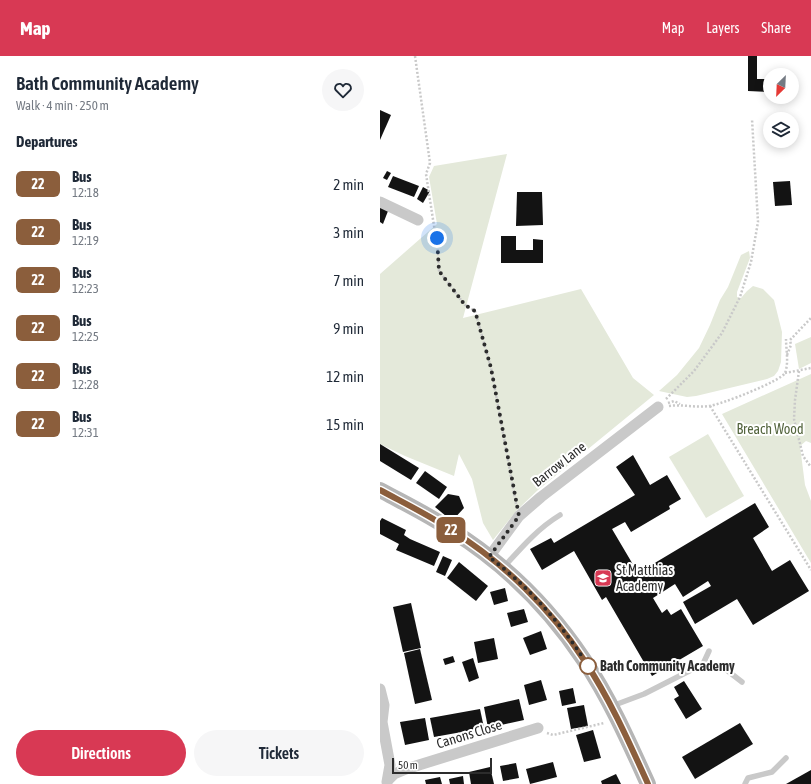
<!DOCTYPE html>
<meta charset="utf-8">
<style>
:root{--surface:#fff;--page:#f6f6f7;--text:#1f2937;--muted:#747a83;--accent:#d83954}
body{margin:0;font-family:"Asap Condensed",sans-serif;background:var(--page);color:var(--text);height:100vh;display:flex;flex-direction:column;font-size:15px;white-space:nowrap}
*{box-sizing:border-box;margin:0}
p{font-size:13px;color:var(--muted)}
.icon{flex:none;width:22px;height:22px;fill:none;stroke:currentColor;stroke-width:2;stroke-linecap:round;stroke-linejoin:round}
.map{position:relative;flex:1;overflow:hidden}
.details{display:flex;flex-direction:column;background:var(--surface);width:380px}
.details>*{flex:none}
.badge{padding:0 8px;border-radius:6px;font-size:14px;line-height:26px}
.needle{width:26px;rotate:204deg}
.controls{position:absolute;left:383px;top:12px;display:grid;gap:8px}
.controls a{display:grid;place-items:center;width:36px;height:36px;border-radius:50%;background:var(--surface);box-shadow:0 2px 10px #0003;font-size:20px}
.scale{position:absolute;left:12px;bottom:10px;width:100px;box-sizing:border-box;padding-left:4px;border:2px solid #2c2c2c;border-top:0;font-size:11px;line-height:14px;white-space:nowrap;color:#2c2c2c;-webkit-text-stroke:3px #fff;paint-order:stroke}
.you{position:absolute;width:20px;height:20px;margin:-10px;border:3px solid #fff;border-radius:50%;background:#1a73e8;box-shadow:0 0 0 6px #1a73e833}
.map>.badge{position:absolute;translate:-50% -50%;box-shadow:0 0 0 2px #fff}
h2{padding:0 16px;font-size:15px;line-height:36px}
.round{display:grid;place-items:center;flex:none;width:42px;height:42px;border-radius:21px;background:var(--page)}
.headline{display:flex;align-items:center;justify-content:space-between;height:68px;padding:0 16px}
h1{font-size:19px;font-weight:600;line-height:30px}
.cta{display:flex;gap:8px;margin-top:auto;padding:8px 16px}
.cta a{flex:1;height:46px;border-radius:24px;background:var(--accent);color:#fff;font-size:16px;font-weight:600;line-height:46px;text-align:center}
.cta a+a{background:var(--page);color:var(--text)}
ul{padding:0;list-style:none}
li{display:flex;align-items:center;gap:12px;height:48px;padding:0 16px}
li div{flex:1}
li b{display:block;font-size:15px}
li em{font-style:normal}
li .badge{min-width:44px;font-weight:700;text-align:center}
header{display:flex;align-items:center;gap:24px;box-sizing:border-box;height:56px;padding:0 20px;background:var(--accent);color:#fff}
header strong{font-size:19px}
nav{display:flex;gap:22px;margin-inline-start:auto;font-size:14px}
main{display:flex;flex:1;min-height:0}
.map>svg:first-child{display:block}
</style>
<header>
<strong>Map</strong>
<nav><a>Map</a><a>Layers</a><a>Share</a></nav>
</header>
<main>
<section class="details">
<div class="headline"><div><h1>Bath Community Academy</h1><p>Walk · 4 min · 250 m</p></div><a class="round"><svg class="icon" aria-label="heart" viewBox="0 0 24 24"><path d="M12 20l-8-8c-3-5 5-10 8-4 3-6 11-1 8 4z"/></svg></a></div>
<h2>Departures</h2>
<ul>
<li><span class="badge" style="background:#8b5e3c;color:#fff">22</span><div><b>Bus</b><p>12:18</p></div><em>2 min</em></li>
<li><span class="badge" style="background:#8b5e3c;color:#fff">22</span><div><b>Bus</b><p>12:19</p></div><em>3 min</em></li>
<li><span class="badge" style="background:#8b5e3c;color:#fff">22</span><div><b>Bus</b><p>12:23</p></div><em>7 min</em></li>
<li><span class="badge" style="background:#8b5e3c;color:#fff">22</span><div><b>Bus</b><p>12:25</p></div><em>9 min</em></li>
<li><span class="badge" style="background:#8b5e3c;color:#fff">22</span><div><b>Bus</b><p>12:28</p></div><em>12 min</em></li>
<li><span class="badge" style="background:#8b5e3c;color:#fff">22</span><div><b>Bus</b><p>12:31</p></div><em>15 min</em></li>
</ul>
<div class="cta"><a>Directions</a><a>Tickets</a></div>
</section>
<div class="map">
<svg width="431" height="728" viewBox="0 0 431 728">
<rect width="100%" height="100%" fill="#fff"/>
<g fill="#e4e9da">
<polygon points="127,98 83,262 201,233 253,322 274,339 158,434 137,454 113,484 103,467 92,423 79,398 74,420 25,400 0,388 0,218 57,168 49,121 54,110"/>
<polygon points="369,195 370,202 357,236 357,241 361,242 367,235 373,230 383,233 394,244 402,276 401,306 398,315 394,320 387,323 316,340 307,341 279,335 297,319 319,292 330,269 340,244 348,231 361,199"/>
<polygon points="431,281 431,307 419,313 415,288"/>
<polygon points="431,318 431,387 426,385 420,390 425,429 431,445 431,507 342,358"/>
<polygon points="328,378 364,440 326,462 289,401"/>
</g>
<g fill="#131313">
<polygon points="368,0 377,0 377,23 387,23 387,36 368,35"/>
<polygon points="0,54 11,59 0,84"/>
<polygon points="7,115 11,117 7,124 3,122"/>
<polygon points="13,120 39,130 34,141 8,131"/>
<polygon points="410,125 412,149 395,150 393,126"/>
<polygon points="43,131 50,135 43,147 37,143"/>
<polygon points="137,136 162,136 163,169 136,170"/>
<polygon points="0,151 8,155 3,168 0,166"/>
<polygon points="121,180 136,180 136,194 153,194 153,183 163,184 163,207 121,207"/>
<polygon points="0,388 39,412 31,424 0,405"/>
<polygon points="253,399 270,429 287,419 301,443 289,450 290,453 251,476 245,466 232,473 258,517 375,447 389,471 373,482 392,515 410,504 429,535 373,569 357,543 315,568 303,546 331,530 328,525 303,541 295,528 273,542 282,557 287,553 291,559 301,553 323,590 272,620 226,541 222,544 194,495 162,514 150,493 171,482 174,487 255,439 236,411"/>
<polygon points="45,415 67,431 59,443 36,427"/>
<polygon points="68,438 79,440 84,452 72,465 55,451"/>
<polygon points="2,462 26,474 24,479 30,483 60,496 54,510 16,494 19,488 0,478 0,465"/>
<polygon points="63,500 72,504 65,520 56,516"/>
<polygon points="79,506 108,530 96,545 67,522"/>
<polygon points="125,532 128,545 114,549 110,536"/>
<polygon points="31,547 41,592 23,596 13,551"/>
<polygon points="144,553 148,566 131,571 127,557"/>
<polygon points="161,575 167,593 150,599 143,582"/>
<polygon points="114,582 118,603 98,607 94,586"/>
<polygon points="40,593 52,644 35,648 24,597"/>
<polygon points="73,600 75,606 65,609 63,603"/>
<polygon points="93,602 99,622 89,626 82,606"/>
<polygon points="161,624 167,644 149,649 144,629"/>
<polygon points="304,625 322,653 306,663 294,643 299,640 294,631"/>
<polygon points="193,632 196,647 182,650 179,635"/>
<polygon points="139,643 144,664 108,672 104,651"/>
<polygon points="204,649 208,670 191,673 187,652"/>
<polygon points="100,653 104,672 54,681 50,662"/>
<polygon points="45,662 49,684 25,689 20,666"/>
<polygon points="360,667 373,688 315,723 302,701"/>
<polygon points="213,674 221,702 204,706 196,679"/>
<polygon points="173,706 177,721 150,728 146,713"/>
<polygon points="136,707 139,722 123,725 120,710"/>
<polygon points="110,711 114,728 91,728 89,716"/>
<polygon points="431,714 431,728 406,728"/>
<polygon points="236,718 241,728 222,728 221,725"/>
<polygon points="83,720 84,728 70,728 69,723"/>
<polygon points="60,721 62,728 46,728 45,724"/>
</g>
<g fill="none" stroke-linecap="round" stroke-linejoin="round">
<g stroke="#c9c9c9" stroke-width="2.5" stroke-dasharray="2 2" stroke-linecap="butt">
<polyline points="35,0 50,107 46,118 54,170 57,182 59,215 85,249 95,255 111,312 136,448"/>
<polyline points="407,299 411,289 410,284 431,262"/>
<polyline points="419,315 415,344 414,363 423,400 431,411"/>
<polyline points="405,317 431,312"/>
<polyline points="286,343 314,315 342,277 360,241 371,206 378,166 372,63"/>
<polyline points="288,347 294,345 300,348"/>
<path d="M289,350C302,348 316,352 329,350C340,349 401,325 405,317C409,307 406,293 406,283"/>
<polyline points="330,350 431,514"/>
<polyline points="167,677 173,679 224,667"/>
</g>
<g stroke="#c9c9c9" stroke-width="5.5">
<path d="M123,512C141,492 157,473 180,459"/>
<polyline points="323,608 329,595"/>
<polyline points="232,650 264,638 323,608 344,612 362,626"/>
<polyline points="365,728 368,722 392,716 406,702"/>
</g>
<g stroke="#c9c9c9" stroke-width="11">
<polyline points="0,146 38,164"/>
<polyline points="109,501 139,460 161,441 278,351"/>
<polyline points="0,633 4,649 2,666 10,709 7,726"/>
<polyline points="8,724 14,718 26,713 158,672"/>
</g>
<path stroke="#b6b6b6" stroke-width="16" d="M0,434C24,447 49,459 71,474C124,507 170,553 204,604C230,643 249,686 268,728"/>
</g>
<g fill="none" stroke-linecap="round" stroke-linejoin="round">
<g stroke="#fff" stroke-width="9">
<path id="line" d="M0,434C24,447 49,459 71,474C124,507 171,553 204,604C230,643 249,686 268,728"/>
</g>
<use href="#line" stroke="#8b5e3c" stroke-width="6"/>
<path stroke="#2c2c2c" stroke-width="4" stroke-dasharray="0 7.2" d="M57,182L59,215L85,249L95,255L111,312L139,460L109,501C148,530 183,569 208,610"/>
</g>
<defs>
<g id="school-square" transform="scale(0.9)"><rect x="-9" y="-9" width="18" height="18" rx="4" fill="#d83954" stroke="#fff"/><path d="M0-5L7-2L0 1L-7-2ZM-4 1L0 2.5L4 1V4Q0 6-4 4Z" fill="#fff"/></g>
</defs>
<g fill-rule="evenodd">
<use href="#school-square" x="223" y="522"/>
</g>
<circle fill="#fff" stroke="#8b5e3c" stroke-width="2" cx="208" cy="610" r="8"/>
<g text-anchor="middle" dominant-baseline="central" stroke-width="4" stroke-linejoin="round" paint-order="stroke">
<g font-size="14" fill="#53643d" stroke="#fff">
<text x="390" y="373">Breach Wood</text>
</g>
<g font-size="14" fill="#2c2c2c" stroke="#fff">
<text transform="translate(179 408) rotate(-38)">Barrow Lane</text>
<text transform="translate(89 678) rotate(-17)">Canons Close</text>
</g>
<g font-size="14" fill="#2c2c2c" stroke="#fff" text-anchor="start">
<text x="236" y="514">St Matthias<tspan x="236" dy="16">Academy</tspan></text>
</g>
<g font-size="14" font-weight="bold" fill="#2c2c2c" stroke="#fff" text-anchor="start">
<text x="220" y="610">Bath Community Academy</text>
</g>
</g>
</svg>
<div class="controls">
<a><svg class="needle" viewBox="-14 -14 28 28"><path d="M0-13l5 13h-10z" fill="#e53935"/><path d="M0 13l5-13h-10z" fill="#747a83"/></svg></a>
<a><svg class="icon" aria-label="layers" viewBox="0 0 24 24"><path d="M12 4l9 5-9 5-9-5zM3 14l9 5 9-5"/></svg></a>
</div>
<div class="scale">50 m</div>
<div class="you" style="left:57px;top:182px"></div>
<b class="badge" style="left:71px;top:474px;background:#8b5e3c;color:#fff">22</b>
</div>
</main>
